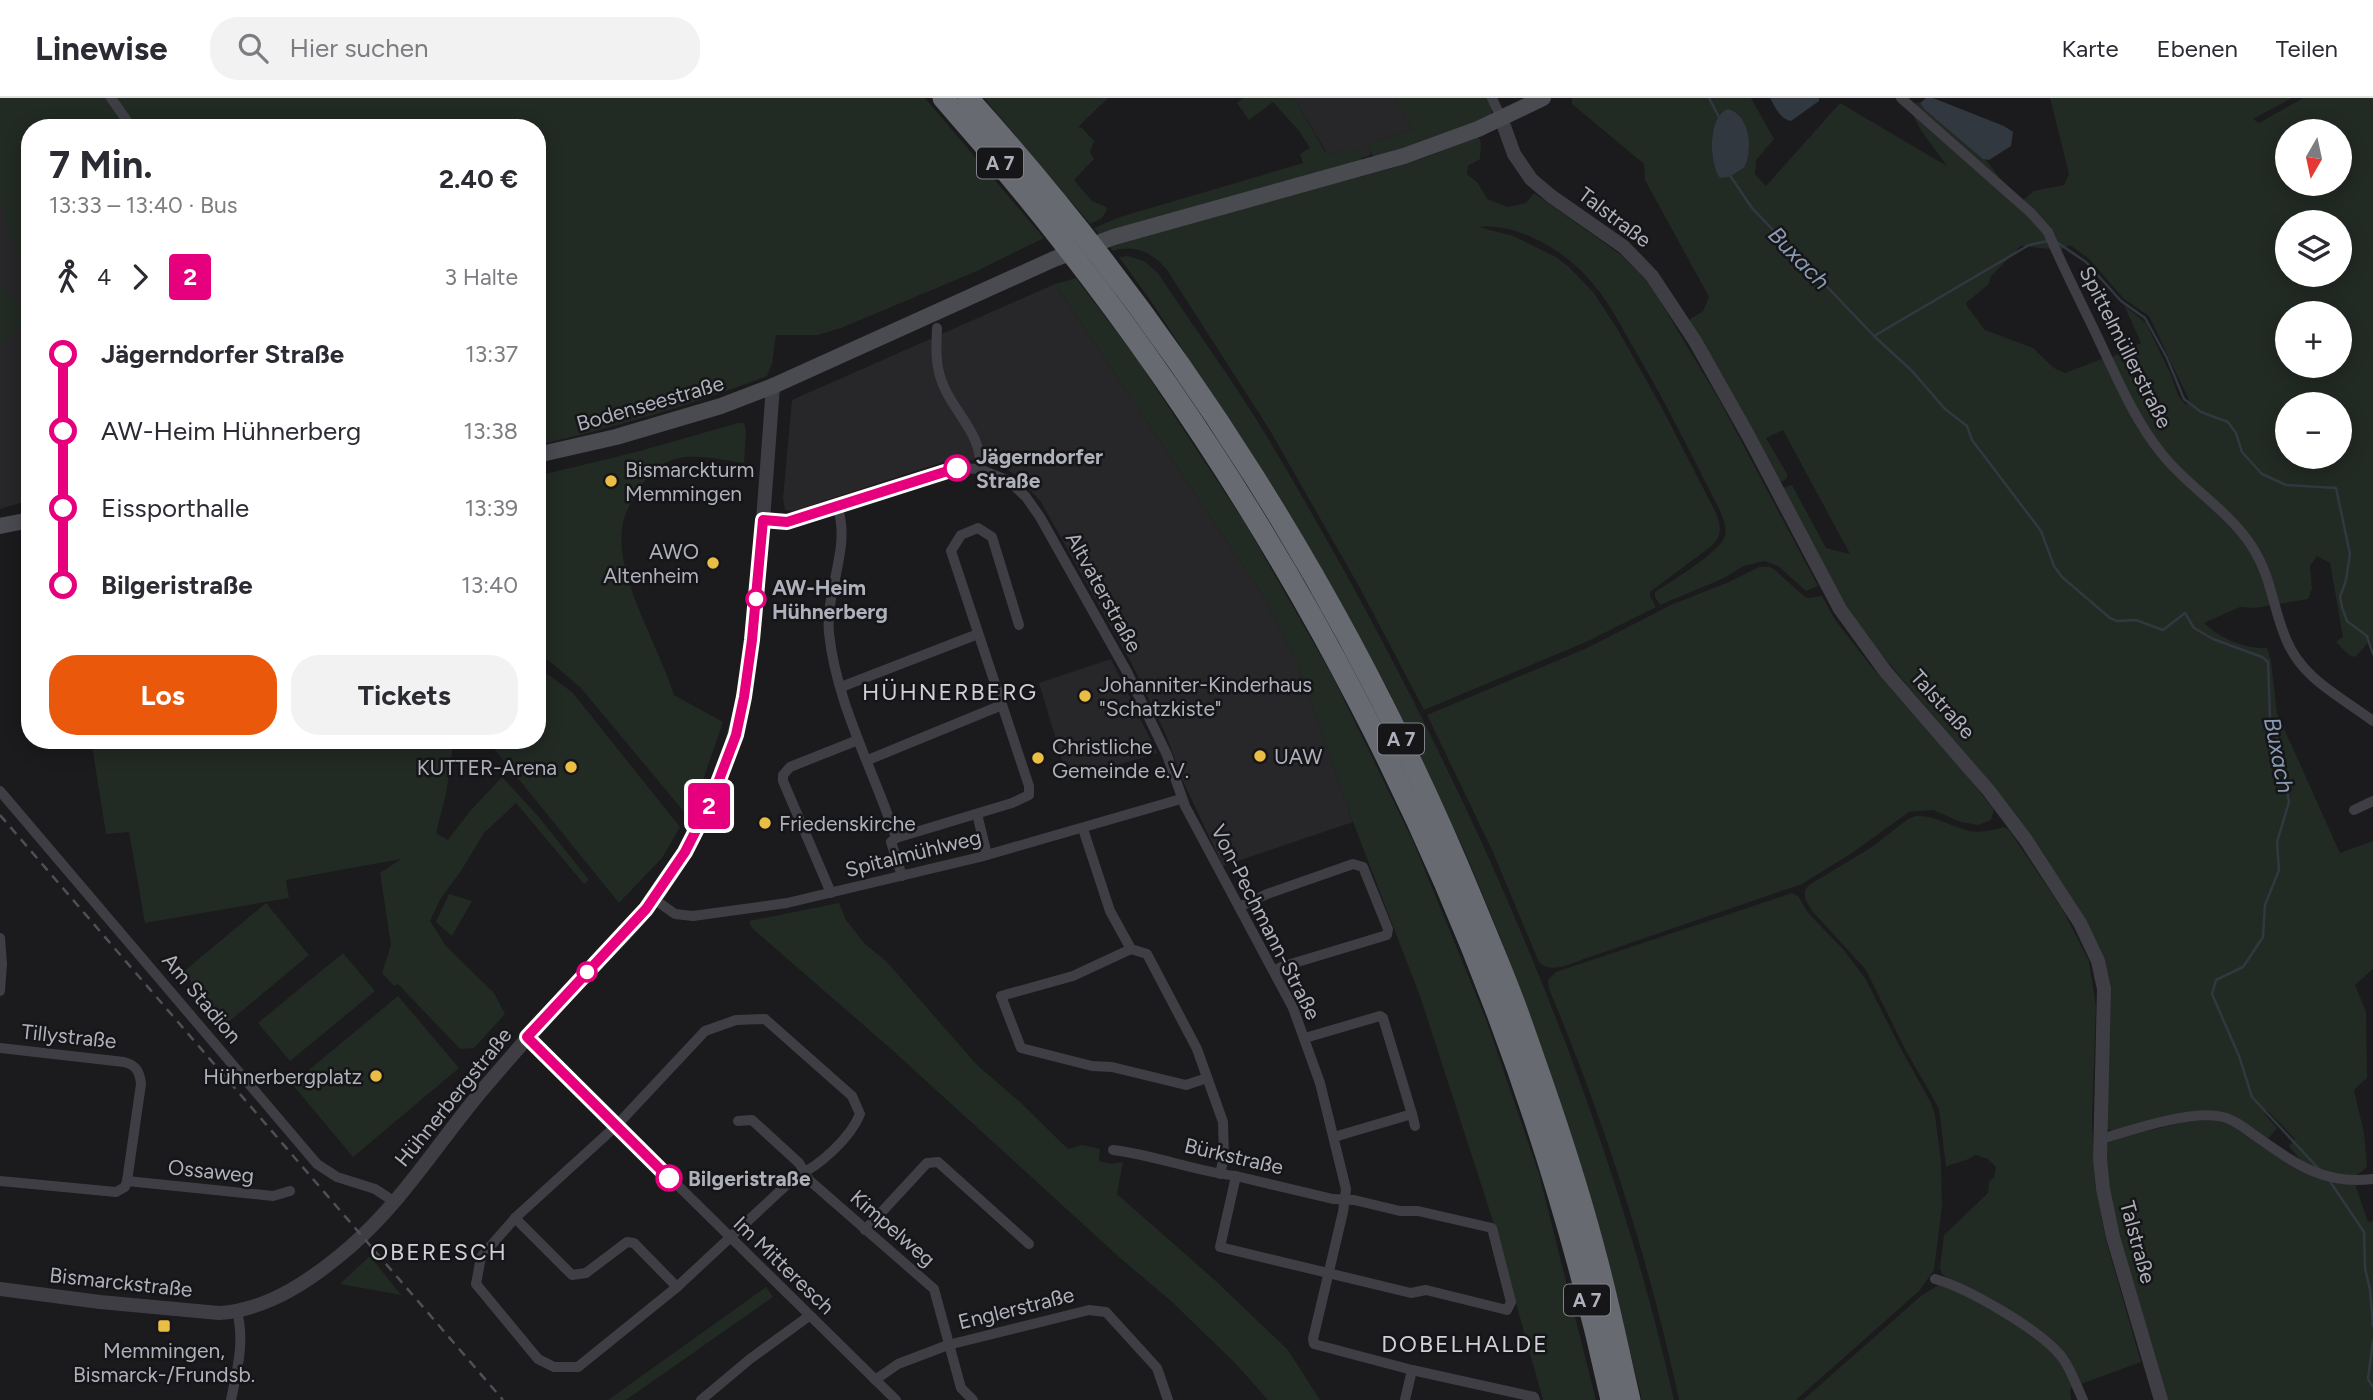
<!DOCTYPE html>
<html lang="de">
<meta charset="utf-8">
<style>
:root{--surface:#fff;--page:#f2f2f3;--text:#2b2b33;--muted:#7c7c81;--line:#e1e1e2;--accent:#ea580c}
body{margin:0;font-family:Figtree,sans-serif;background:var(--page);color:var(--text);height:100vh;display:flex;flex-direction:column;font-size:26px;white-space:nowrap}
*{box-sizing:border-box;margin:0}
p{font-size:23px;color:var(--muted)}
.icon{flex:none;width:38px;height:38px;fill:none;stroke:currentColor;stroke-width:2;stroke-linecap:round;stroke-linejoin:round}
.map{position:relative;flex:1;overflow:hidden}
.panel{position:absolute;left:21px;top:21px;width:525px;height:630px;display:flex;flex-direction:column;background:var(--surface);border-radius:28px;box-shadow:0 4px 18px #0003}
.panel>*{flex:none}
.badge{padding:0 14px;border-radius:5px;font-size:24px;line-height:46px}
.needle{width:46px;rotate:189deg}
.controls{position:absolute;left:2275px;top:21px;display:grid;gap:14px}
.controls a{display:grid;place-items:center;width:77px;height:77px;border-radius:50%;background:var(--surface);box-shadow:0 4px 18px #0003;font-size:35px}
.map>.badge{position:absolute;translate:-50% -50%;box-shadow:0 0 0 4px #fff}
.legs{display:flex;align-items:center;gap:10px;height:77px;padding:0 28px;font-size:23px}
.legs p{margin-inline-start:auto}
.head{display:flex;align-items:center;justify-content:space-between;height:119px;padding:0 28px}
h1{font-size:38px;font-weight:700;line-height:52px}
.cta{display:flex;gap:14px;margin-top:auto;padding:14px 28px}
.cta a{flex:1;height:80px;border-radius:28px;background:var(--accent);color:#fff;font-size:28px;font-weight:700;line-height:80px;text-align:center}
.cta a+a{background:var(--page);color:var(--text)}
ul{padding:0 28px;list-style:none}
li{display:flex;align-items:center;gap:24px;height:77px;font-size:26px}
li i{display:grid;place-items:center;width:10px;height:100%;margin:0 9px;background:currentColor}
li i::after{content:'';width:18px;height:18px;margin:-9px;border:5px solid;border-radius:50%;background:var(--surface)}
li p{margin-inline-start:auto}
li:first-child i{background:linear-gradient(#0000 50%,currentColor 0)}
li:last-child i{background:linear-gradient(currentColor 50%,#0000 0)}
header{display:flex;align-items:center;gap:42px;box-sizing:border-box;height:98px;padding:0 35px;background:var(--surface);border-bottom:2px solid var(--line)}
header strong{font-size:33px}
nav{display:flex;gap:38px;margin-inline-start:auto;font-size:24px}
.search{width:490px;height:63px;background:var(--page);display:flex;align-items:center;gap:18px;box-sizing:border-box;padding:0 24px;border-radius:28px;color:var(--muted);font-size:26px}
.map>svg:first-child{display:block}
</style>
<header>
<strong>Linewise</strong>
<div class="search"><svg class="icon" aria-label="search" viewBox="0 0 24 24"><circle cx="10" cy="10" r="6"/><path d="M15 15l6 6"/></svg>Hier suchen</div>
<nav><a>Karte</a><a>Ebenen</a><a>Teilen</a></nav>
</header>
<div class="map">
<svg width="2373" height="1302" viewBox="0 0 2373 1302">
<rect width="100%" height="100%" fill="#1b1a1d"/>
<g fill="#27272a">
<polygon points="0,0 107,0 129,30 30,30 30,402 0,411"/>
<polygon points="1291,0 1394,0 1413,32 1371,45 1369,51 1371,57 1362,60 1360,53 1347,52 1341,51 1332,57 1326,54 1296,3"/>
<polygon points="1055,186 1265,500 1297,565 1353,724 1223,768 1182,681 1166,637 1133,568 1041,404 1016,377 1000,368 983,362 946,363 793,413 785,412 783,401 792,302"/>
<polygon points="1111,561 1157,655 1068,682 1039,585"/>
</g>
<g fill="#222a24" fill-rule="evenodd">
<path d="M0,0H925L1044,140L977,173L841,230L818,237H776L772,266L767,278C692,307 616,329 537,347V30H129L118,15L110,30H30V173C13,148 4,136 4,105L0,103Z"/>
<polygon points="984,0 1108,0 1078,29 1082,30 1094,43 1090,54 1094,61 1074,82 1092,103 1106,109 1107,112 1102,120 1090,126"/>
<polygon points="1243,0 1291,0 1296,3 1325,54 1328,52 1332,57 1341,51 1360,53 1362,56 1361,63 1100,138 1094,130 1120,119 1303,65 1300,56 1310,50 1299,33 1273,4 1249,22 1237,5"/>
<polygon points="1394,0 1487,0 1492,7 1491,17 1467,29 1374,60 1369,51 1371,45 1413,32"/>
<path d="M1572,0H1751L1774,41L1756,62L1755,76L1766,88L1840,5L1947,68L1922,34L1910,12L1916,5H1920L1924,11L1986,62L2000,80L2023,102L2034,93L2064,87L2069,76L2050,0H2292L2253,21L2259,25L2303,0H2373V549L2369,540L2368,545L2355,559L2349,557L2336,544L2343,539L2330,465L2317,458L2310,468L2312,491L2308,501L2255,510L2240,509L2204,525C2220,540 2245,551 2267,550L2271,563L2277,615L2340,755L2373,743V871L2355,887L2366,914L2367,980L2354,992L2364,1035L2367,1069L2356,1078V1089L2368,1124L2373,1123V1302H2166L2112,1117L2107,1084V1045C2121,1035 2143,1034 2159,1030C2224,1014 2226,1021 2279,1059C2289,1066 2299,1075 2311,1076L2289,1048L2295,1041L2267,1012L2265,1016L2277,1030L2269,1040L2266,1041C2255,1032 2242,1021 2229,1016C2198,1005 2145,1025 2114,1033L2106,1031L2108,890L2106,875L2089,833L2050,770L1987,681L1858,529L1837,496L1783,390L1792,387L1826,450L1850,456L1783,332L1766,340L1787,376V380L1780,385L1689,222L1703,213L1709,199L1645,82L1644,66L1572,6ZM1728,11C1751,17 1753,52 1744,70L1729,79L1720,80C1709,66 1707,17 1728,11ZM2287,33H2340V86H2287ZM2287,124H2340V177H2287ZM2070,147L2089,161L2124,201L2149,218L2189,302L2186,307L2178,297L2171,277L2146,225L2124,207L2141,245L2110,260C2128,293 2142,330 2168,358C2201,395 2245,420 2265,467L2259,468C2234,423 2196,399 2163,361C2137,332 2121,295 2104,260L2065,275L2054,270L2033,250L1985,232L1967,208L1966,205L1989,186L1991,178L2021,148L2060,152ZM2287,215H2340V268H2287ZM2287,306H2340V359H2287Z"/>
<path d="M1478,38L1481,45L1480,61L1468,68L1467,76L1478,85L1487,101L1508,109L1526,105L1534,95L1620,156L1650,186L1721,305L1818,488L1806,493L1778,468L1764,463L1744,468L1722,481L1660,507L1655,499V494C1670,484 1718,455 1724,440C1728,431 1723,421 1720,413C1693,360 1667,307 1637,256C1621,228 1607,199 1584,176C1560,150 1515,125 1479,129L1513,138L1556,159L1568,168L1594,195L1618,232L1662,310L1716,415C1722,431 1722,439 1709,450L1650,494V498L1656,509L1586,544L1424,612L1361,492L1269,331L1167,172C1153,155 1135,146 1113,153L1108,147L1389,71L1426,59Z"/>
<path d="M1128,158L1144,163L1158,175C1195,231 1235,285 1269,342C1447,641 1597,962 1674,1302H1642L1612,1181L1538,942L1501,841L1466,756L1390,595L1334,493L1223,314L1153,206L1119,159Z"/>
<polygon points="1076,180 1137,261 1245,425 1332,577 1413,743 1486,921 1539,1076 1596,1302 1543,1302 1493,1123 1421,901 1353,724 1297,565 1265,500 1055,186"/>
<polygon points="0,185 30,219 0,246"/>
<path d="M738,325H744L746,333L744,365C699,359 668,347 639,391C633,401 625,414 623,425C612,475 660,549 674,597L723,624L703,682L686,716L581,590L548,562H537V378L636,354Z"/>
<path d="M1759,469H1770L1775,472L1805,499L1809,500L1822,498L1836,523L1871,568L1965,675L1990,707L1994,712L1991,722L1978,727L1961,724L1933,712L1909,714L1852,755L1802,786L1587,860C1572,865 1548,878 1538,862L1492,752L1427,617L1587,550L1673,506L1729,484Z"/>
<polygon points="537,571 552,579 573,595 680,729 662,760 619,805 487,642 537,642"/>
<polygon points="91,642 454,642 446,696 436,735 448,742 470,713 502,679 538,718 589,782 584,786 516,705 484,735 461,773 441,800 430,823 446,848 494,895 505,916 474,950 460,951 398,886 394,888 382,875 391,847 380,775 401,761 286,782 289,800 145,825 129,734 106,736"/>
<path d="M1916,718C1936,717 1951,729 1970,733C1982,735 1993,732 2004,729L2009,732L2063,812L2089,863L2096,909L2092,1024L2095,1086L2106,1142L2141,1264L2078,1287L2065,1261L1942,1176L1940,1170L1944,1137L1988,1095L1989,1084L1994,1079L1996,1069L1988,1061L1975,1057C1966,1064 1955,1064 1946,1069L1939,1011L1933,1000L1905,951L1866,872L1813,814L1805,801V792L1809,787L1872,749L1908,721Z"/>
<path d="M1792,795L1798,798L1809,816L1843,851L1865,880L1900,949L1931,1005L1935,1017L1941,1062L1942,1108L1934,1172L1919,1193L1796,1302H1679C1649,1162 1605,1024 1549,891L1548,882L1556,874Z"/>
<polygon points="449,796 472,803 452,838 436,824"/>
<polygon points="266,805 309,857 226,926 183,874"/>
<polygon points="839,805 846,822 865,846 886,863 978,968 1019,1003 1068,1051 1082,1047 1100,1051 1099,1063 1111,1066 1123,1064 1117,1096 1218,1185 1288,1252 1320,1302 1268,1302 1235,1265 1172,1204 1119,1159 891,951 752,830 749,823"/>
<polygon points="343,855 375,893 290,963 258,925"/>
<polygon points="398,898 459,970 353,1059 292,986"/>
<polygon points="370,1158 401,1197 340,1186"/>
<polygon points="1938,1187 1967,1196 2050,1249 2074,1288 2070,1291 2071,1302 1803,1302 1921,1198"/>
<polygon points="766,1189 773,1199 626,1302 608,1302"/>
</g>
<g fill="#313840">
<path d="M1770,0H1819V3L1791,23C1780,21 1775,9 1770,0Z"/>
<polygon points="1926,0 1933,0 2004,28 2013,34 2011,48 1989,62 1983,61 1924,11 1920,5"/>
<path d="M1728,11C1751,17 1753,53 1744,70L1729,79L1720,80C1709,67 1707,17 1728,11Z"/>
</g>
<g fill="none" stroke-linecap="round" stroke-linejoin="round">
<g stroke="#313840" stroke-width="2.5">
<polyline points="1709,0 1719,19"/>
<polyline points="1729,76 1752,110 1874,238 1912,273 1945,311 1967,328 1972,342 2041,433 2054,468 2062,479 2110,520 2117,523 2136,522 2163,532 2185,515 2194,530 2213,541 2262,559 2268,564 2270,619 2278,644 2289,704 2277,744 2279,772 2265,807 2263,839 2243,869 2216,882 2212,896 2239,958 2252,999 2318,1070"/>
<polyline points="2058,145 2086,164 2121,203 2145,220 2167,260 2184,301 2201,314 2228,324 2236,335 2242,354 2262,376 2286,387 2336,390 2350,456 2346,482 2340,499 2342,509 2347,523 2367,538 2373,556"/>
<polyline points="1874,238 2029,147 2048,143"/>
<polyline points="2329,1082 2364,1134 2365,1170 2370,1192 2373,1228"/>
<polyline points="2373,1243 2368,1281 2373,1289"/>
</g>
<g stroke="#3e3e44" stroke-width="10">
<polyline points="111,0 132,30"/>
<polyline points="1492,0 1501,20"/>
<path d="M1901,0L2031,115L2048,134C2063,170 2081,204 2098,240C2117,280 2134,321 2162,356C2188,389 2227,411 2251,447C2272,479 2272,508 2286,541C2302,581 2340,598 2373,623"/>
<path d="M937,230C936,252 935,271 945,291C956,316 985,341 979,371"/>
<path d="M837,408C852,449 825,493 829,535C836,605 874,673 896,740L891,744L902,778"/>
<polyline points="763,422 787,424 957,370 979,371 1009,383 1026,399 1040,419 1127,574 1167,657 1185,708 1293,910 1320,985 1346,1091 1343,1114 1313,1241 1314,1246 1412,1272 1534,1299 1535,1302"/>
<polyline points="841,589 978,536"/>
<polyline points="868,662 1002,607"/>
<polyline points="0,693 317,1066 337,1079 375,1091 395,1104"/>
<polyline points="2354,712 2373,703"/>
<polyline points="977,716 987,757"/>
<polyline points="1083,731 1110,813 1131,851 1147,856 1197,951 1223,1024 1224,1059 1220,1076"/>
<polyline points="896,740 1012,705 1029,697 1029,688 951,453 961,437 978,430 992,439 1019,527"/>
<polyline points="831,795 783,683 783,677 790,669 858,642"/>
<polyline points="654,801 675,816 693,818 787,805 980,759 1181,701"/>
<polyline points="1239,809 1267,796 1353,766 1363,769 1388,831 1387,837 1281,869 1274,873"/>
<polyline points="0,840 2,866 0,893"/>
<polyline points="1131,851 1073,878 1001,898 1021,950 1092,968 1112,969 1186,987 1207,980"/>
<path d="M765,921L852,998L860,1016C851,1039 819,1069 796,1078L677,1189L578,1269H554L538,1261L476,1186L481,1159L515,1120L616,1028L705,933L736,922Z"/>
<polyline points="527,939 896,1302"/>
<polyline points="1305,940 1380,918 1383,920 1412,1016"/>
<path d="M0,950L124,964C136,967 140,974 141,986L127,1083L125,1089L116,1094L0,1083"/>
<polyline points="738,1023 752,1022 799,1065 809,1082 934,1191 961,1290 973,1302"/>
<polyline points="1334,1039 1412,1016 1415,1028"/>
<path d="M2101,1041C2131,1032 2193,1011 2223,1019C2236,1022 2248,1033 2260,1041C2297,1067 2325,1087 2373,1081"/>
<path d="M1113,1052C1155,1057 1194,1073 1236,1078L1333,1101L1354,1102L1400,1113H1418L1492,1130L1511,1204L1507,1212L1426,1192L1411,1195L1220,1149L1236,1078"/>
<polyline points="127,1083 273,1098 290,1093"/>
<polyline points="515,1120 572,1177 586,1175 627,1144 634,1145 677,1189"/>
<polyline points="865,1132 927,1065 938,1064 1029,1146"/>
<path d="M1935,1181C1968,1190 2040,1232 2061,1258C2071,1271 2076,1287 2083,1302"/>
<polyline points="875,1282 898,1266 948,1247 1089,1212 1106,1214 1157,1270 1168,1302"/>
<path d="M231,1302C237,1273 245,1243 237,1214"/>
<polyline points="701,1302 750,1261 809,1218"/>
<polyline points="1405,1302 1412,1272"/>
</g>
<g stroke="#3e3e44" stroke-width="14">
<polyline points="1501,20 1514,56 1531,81 1551,98 1624,149 1652,178 1695,243 1748,337 1840,511 1885,573 1989,693 2026,742 2080,825 2098,863 2104,891 2100,1061 2103,1091 2113,1139 2161,1302"/>
<path d="M0,1191L100,1204L219,1215C269,1212 314,1180 350,1149C403,1103 439,1043 484,990C514,955 544,920 576,886C599,862 626,838 647,811C680,768 706,720 724,670C744,613 751,554 757,495C763,426 768,357 773,288"/>
</g>
<g stroke="#4a4b51" stroke-width="16">
<polyline points="537,357 616,339 721,308 773,288 1054,161 1114,139 1404,58 1478,31 1543,0"/>
<polyline points="0,428 30,422"/>
</g>
<g stroke="#686a72" stroke-width="21">
<path d="M943,0C1272,372 1505,816 1611,1302"/>
<path d="M968,0C1179,234 1352,509 1472,800C1488,839 1505,878 1519,917C1547,996 1575,1076 1596,1157C1609,1205 1619,1254 1630,1302"/>
</g>
<polyline stroke="#4f5056" stroke-width="2.5" stroke-dasharray="9 7" stroke-linecap="butt" points="0,717 503,1302"/>
</g>
<g fill="none" stroke-linecap="round" stroke-linejoin="round">
<g stroke="#fff" stroke-width="16">
<polyline id="line-1" points="669,1080 527,939 646,811 685,754 711,703 736,637 744,599 752,542 763,422 787,424 957,370"/>
</g>
<use href="#line-1" stroke="#e6007e" stroke-width="10"/>
</g>
<g fill="#fff" stroke="#e6007e" stroke-width="3.5">
<circle cx="957" cy="370" r="12"/>
<circle cx="756" cy="501" r="9"/>
<circle cx="587" cy="874" r="9"/>
<circle cx="669" cy="1080" r="12"/>
</g>
<g fill="#eabe45" stroke="#161518" stroke-width="2.5">
<circle cx="611" cy="383" r="7"/>
<circle cx="713" cy="465" r="7"/>
<circle cx="1085" cy="598" r="7"/>
<circle cx="1260" cy="658" r="7"/>
<circle cx="1038" cy="660" r="7"/>
<circle cx="571" cy="669" r="7"/>
<circle cx="765" cy="725" r="7"/>
<circle cx="376" cy="978" r="7"/>
<rect x="157" y="1221" width="14" height="14" rx="3.5"/>
</g>
<g text-anchor="middle" dominant-baseline="central" stroke-width="5" stroke-linejoin="round" paint-order="stroke">
<g fill="#161518" stroke="#80828a" stroke-width="2">
<rect x="977" y="49.5" width="46" height="31" rx="5"/>
<rect x="1378" y="625.5" width="46" height="31" rx="5"/>
<rect x="1564" y="1186.5" width="46" height="31" rx="5"/>
</g>
<g font-size="19" font-weight="bold" fill="#aeb1bb">
<text x="1000" y="65">A 7</text>
<text x="1401" y="641">A 7</text>
<text x="1587" y="1202">A 7</text>
</g>
<g font-size="21" fill="#aeb1bb" stroke="#161518">
<text transform="translate(1615 119) rotate(37)">Talstraße</text>
<text transform="translate(2126 249) rotate(63)">Spittelmüllerstraße</text>
<text transform="translate(650 305) rotate(-16)">Bodenseestraße</text>
<text transform="translate(1104 494) rotate(61)">Altvaterstraße</text>
<text transform="translate(1943 606) rotate(48)">Talstraße</text>
<text transform="translate(913 755) rotate(-14)">Spitalmühlweg</text>
<text transform="translate(1266 824) rotate(63)">Von-Pechmann-Straße</text>
<text transform="translate(202 900) rotate(50)">Am Stadion</text>
<text transform="translate(69 938) rotate(6)">Tillystraße</text>
<text transform="translate(453 999) rotate(-51)">Hühnerbergstraße</text>
<text transform="translate(1234 1058) rotate(13)">Bürkstraße</text>
<text transform="translate(211 1073) rotate(6)">Ossaweg</text>
<text transform="translate(893 1130) rotate(41)">Kimpelweg</text>
<text transform="translate(2138 1144) rotate(75)">Talstraße</text>
<text transform="translate(784 1167) rotate(44)">Im Mitteresch</text>
<text transform="translate(121 1184) rotate(6)">Bismarckstraße</text>
<text transform="translate(1016 1210) rotate(-14)">Englerstraße</text>
</g>
<g font-size="21" font-weight="bold" fill="#aeb1bb" stroke="#161518" text-anchor="start">
<text x="976" y="358">Jägerndorfer<tspan x="976" dy="24">Straße</tspan></text>
<text x="772" y="489">AW-Heim<tspan x="772" dy="24">Hühnerberg</tspan></text>
<text x="688" y="1080">Bilgeristraße</text>
</g>
<g font-size="21" fill="#aeb1bb" stroke="#161518" text-anchor="start">
<text x="625" y="371">Bismarckturm<tspan x="625" dy="24">Memmingen</tspan></text>
<text x="699" y="453" text-anchor="end">AWO<tspan x="699" dy="24">Altenheim</tspan></text>
<text x="1099" y="586">Johanniter-Kinderhaus<tspan x="1099" dy="24">"Schatzkiste"</tspan></text>
<text x="1052" y="648">Christliche<tspan x="1052" dy="24">Gemeinde e.V.</tspan></text>
<text x="1274" y="658">UAW</text>
<text x="557" y="669" text-anchor="end">KUTTER-Arena</text>
<text x="779" y="725">Friedenskirche</text>
<text x="362" y="978" text-anchor="end">Hühnerbergplatz</text>
<text x="164" y="1252" text-anchor="middle">Memmingen,<tspan x="164" dy="24">Bismarck-/Frundsb.</tspan></text>
</g>
<g font-size="23" font-style="italic" fill="#879cb4" stroke="#161518">
<text transform="translate(1799 160) rotate(46)">Buxach</text>
<text transform="translate(2279 657) rotate(79)">Buxach</text>
</g>
<g font-size="23" letter-spacing="2" fill="#cfd0d8" stroke="#161518">
<text x="950" y="594">HÜHNERBERG</text>
<text x="439" y="1154">OBERESCH</text>
<text x="1465" y="1246">DOBELHALDE</text>
</g>
</g>
</svg>
<div class="controls">
<a><svg class="needle" viewBox="-14 -14 28 28"><path d="M0-13l5 13h-10z" fill="#e53935"/><path d="M0 13l5-13h-10z" fill="#7c7c81"/></svg></a>
<a><svg class="icon" aria-label="layers" viewBox="0 0 24 24"><path d="M12 4l9 5-9 5-9-5zM3 14l9 5 9-5"/></svg></a>
<a>+</a>
<a>−</a>
</div>
<b class="badge" style="left:709px;top:708px;background:#e6007e;color:#fff">2</b>
<section class="panel">
<div class="head"><div><h1>7 Min.</h1><p>13:33 – 13:40 · Bus</p></div><b>2.40 €</b></div>
<div class="legs"><svg class="icon" aria-label="walk" viewBox="0 0 24 24"><circle cx="13" cy="4" r="2"/><path d="M13 8l-2 6 4 7M11 14l-3 7M7 12l3-4h3l4 4"/></svg>4<svg class="icon" aria-label="forward" viewBox="0 0 24 24"><path d="M9 5l7 7-7 7"/></svg><b class="badge" style="background:#e6007e;color:#fff">2</b><p>3 Halte</p></div>
<ul>
<li><i style="color:#e6007e"></i><b>Jägerndorfer Straße</b><p>13:37</p></li>
<li><i style="color:#e6007e"></i><span>AW-Heim Hühnerberg</span><p>13:38</p></li>
<li><i style="color:#e6007e"></i><span>Eissporthalle</span><p>13:39</p></li>
<li><i style="color:#e6007e"></i><b>Bilgeristraße</b><p>13:40</p></li>
</ul>
<div class="cta"><a>Los</a><a>Tickets</a></div>
</section>
</div>
